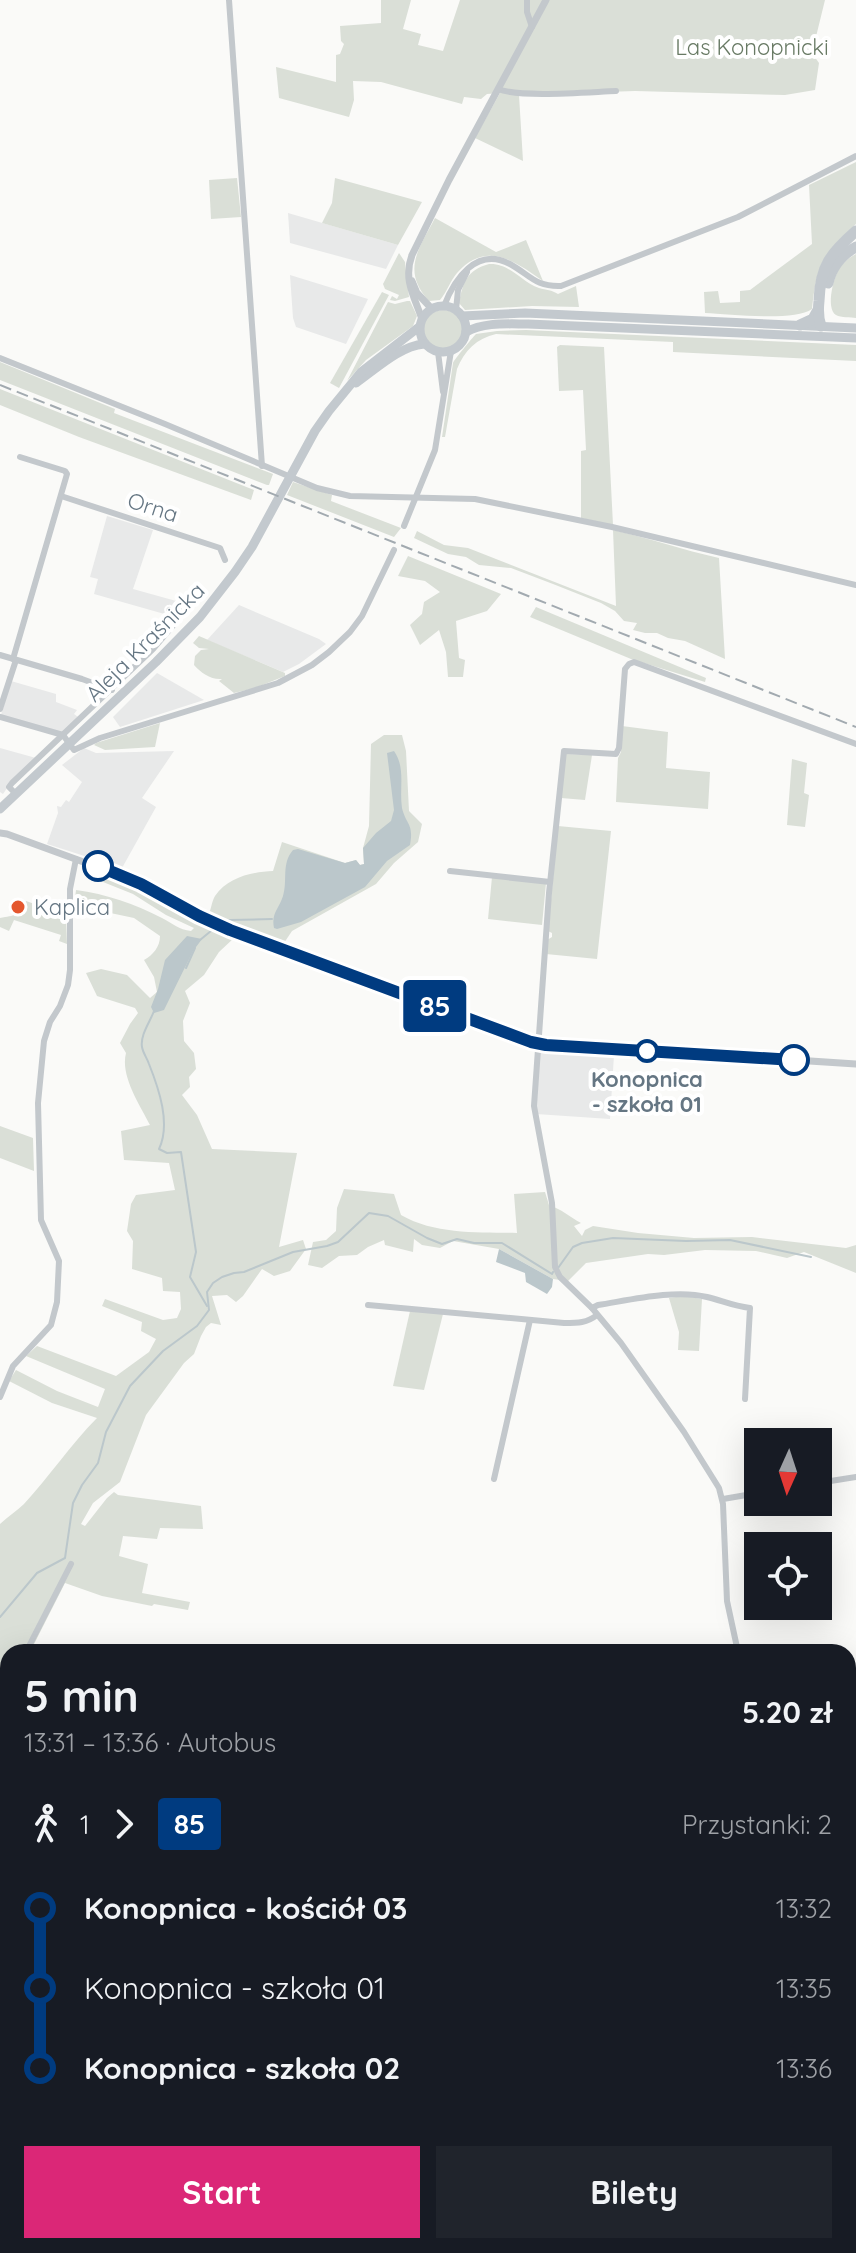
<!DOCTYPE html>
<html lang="pl">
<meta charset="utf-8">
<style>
:root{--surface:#171b24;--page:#20242c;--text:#f1f3f6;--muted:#9ea1a6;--accent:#db2777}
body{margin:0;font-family:Quicksand,sans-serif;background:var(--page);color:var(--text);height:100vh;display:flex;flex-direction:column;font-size:30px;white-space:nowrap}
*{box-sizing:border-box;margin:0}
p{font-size:26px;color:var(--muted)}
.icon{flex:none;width:44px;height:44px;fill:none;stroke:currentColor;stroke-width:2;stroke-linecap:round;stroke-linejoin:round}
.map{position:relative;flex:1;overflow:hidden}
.details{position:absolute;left:0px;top:1644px;width:856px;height:610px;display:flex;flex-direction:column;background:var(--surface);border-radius:24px 24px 0 0;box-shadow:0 8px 32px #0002}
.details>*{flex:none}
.badge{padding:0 16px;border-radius:6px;font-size:28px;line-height:52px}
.needle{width:52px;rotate:183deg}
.fabs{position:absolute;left:744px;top:1428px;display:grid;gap:16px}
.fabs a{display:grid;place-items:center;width:88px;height:88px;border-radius:0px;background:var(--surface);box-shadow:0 8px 32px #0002;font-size:40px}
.map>.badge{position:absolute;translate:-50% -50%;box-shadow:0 0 0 4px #fff}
.legs{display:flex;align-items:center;gap:12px;height:88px;padding:0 24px;font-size:26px}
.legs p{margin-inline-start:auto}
.overview{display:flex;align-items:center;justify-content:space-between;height:136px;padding:0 24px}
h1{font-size:44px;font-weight:700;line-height:60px}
.primary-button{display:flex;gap:16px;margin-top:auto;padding:16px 24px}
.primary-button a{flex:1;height:92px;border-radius:0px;background:var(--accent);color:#fff;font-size:32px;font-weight:700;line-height:92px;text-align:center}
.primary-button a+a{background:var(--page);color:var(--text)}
ul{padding:0 24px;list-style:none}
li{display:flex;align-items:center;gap:28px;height:80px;font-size:30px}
li i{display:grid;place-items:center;width:12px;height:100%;margin:0 10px;background:currentColor}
li i::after{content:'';width:20px;height:20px;margin:-10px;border:6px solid;border-radius:50%;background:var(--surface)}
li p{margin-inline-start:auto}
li:first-child i{background:linear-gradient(#0000 50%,currentColor 0)}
li:last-child i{background:linear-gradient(currentColor 50%,#0000 0)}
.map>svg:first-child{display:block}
</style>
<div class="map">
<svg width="856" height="2253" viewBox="0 0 856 2253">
<rect width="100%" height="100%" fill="#fafaf8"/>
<g fill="#e8e9e9">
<polygon points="288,213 398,245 386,269 290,243"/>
<polygon points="290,275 368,299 346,344 296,327 293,318"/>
<polygon points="107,516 153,530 133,589 187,604 175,617 94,594 98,579 90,577"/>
<polygon points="239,605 319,639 326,644 299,664 283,672 207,640"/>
<polygon points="157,673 204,700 120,727 113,717"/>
<polygon points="11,681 56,694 56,702 77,710 74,714 78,717 62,733 1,715"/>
<polygon points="0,748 36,758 14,778 3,794 0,792"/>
<polygon points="84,748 96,753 174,751 142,798 156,807 122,868 47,844 58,813 57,806 61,807 66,800 69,802 82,782 62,765"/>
<polygon points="540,1051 614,1055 610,1119 536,1114"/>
</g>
<g fill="#dadfd7">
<polygon points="381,0 411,0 403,29 421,34 418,45 443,51 460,0 825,0 812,53 819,63 815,90 785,95 635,91 519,95 523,161 475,138 500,93 487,94 481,99 464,97 462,104 381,82 353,81 354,100 349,117 279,98 276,67 336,82 336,55 340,54 344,44 341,41 340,26 381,23"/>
<path d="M856,162V224C822,255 817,263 812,309C794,322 730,314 705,313L704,292L718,291L720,303L740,302V291L750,290L812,244L809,185Z"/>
<polygon points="237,178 241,217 211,219 209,180"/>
<polygon points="335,178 422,202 398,245 322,223 332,203"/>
<path d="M435,218L496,252L526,240L543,281C515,261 486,240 457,273C450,281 447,292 440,300L429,301C401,270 419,249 435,218Z"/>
<polygon points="399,253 405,262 409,297 395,301 390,300 392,296 397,299 399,295 385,289 383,284"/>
<path d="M856,254V318C851,317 841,318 836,315C825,308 834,274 841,266C845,261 850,257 856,254Z"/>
<path d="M489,264C510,263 520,281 539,288C546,290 552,290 558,294L576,286L579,307L532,306L465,310L459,303C463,282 467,270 489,264Z"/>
<polygon points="382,292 389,295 339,388 330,383"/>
<polygon points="407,301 410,301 417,316 413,326 366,360 347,381 388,302 395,304"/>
<circle cx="443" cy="330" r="20"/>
<path d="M526,330L856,345V361L673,352V342L496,334C477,338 464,351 457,369L445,437H442L453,363C454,360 472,338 476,334L497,331Z"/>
<polygon points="560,345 604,347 613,525 581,518 581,451 586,450 583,390 559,391 557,347"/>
<polygon points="0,362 115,409 114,413 273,474 269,485 267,485 0,380"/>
<polygon points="0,389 254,490 251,500 79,437 0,405"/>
<polygon points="293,482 332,495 331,501 401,528 394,537 287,495"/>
<path d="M613,530C649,538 683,550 719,558L725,659L685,641L668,638L657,633H645L633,630L637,623L624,621L615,611L601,603L553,584L511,568L479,565L466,557L448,554L414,538L417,531L444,545L468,548L616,606Z"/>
<polygon points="408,556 501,594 487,611 456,621 459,658 465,660 463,677 448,677 446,652 439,630 420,645 410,625 422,614 424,602 440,592 425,581 398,576"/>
<polygon points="536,607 706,678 705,682 631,659 530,617"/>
<path d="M199,636L285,673V676L255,688L234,693L219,681L222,679C211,680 201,673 194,665L195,656L201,650L209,649L199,648L193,643Z"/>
<polygon points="160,723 155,747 105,750 94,745 96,743"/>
<polygon points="622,726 668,732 666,768 710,772 708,809 616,802 618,758 621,752"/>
<path d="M384,735H402L406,751L409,811L422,824L418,842L394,863L376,884L292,931L284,943L224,923L209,914C211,909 212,901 215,896C228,877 252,872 273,871L282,842L345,863L356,860L360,865L364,864L363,848L369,826L371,744Z"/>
<polygon points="566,754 592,755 585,800 561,798"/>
<polygon points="792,759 807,763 804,793 809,795 805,827 787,825"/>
<polygon points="558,826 611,831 597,959 546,954 547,940 552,937 552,933 548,931"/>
<path d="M97,872C128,881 154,898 182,914C199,923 217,930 234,938L219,952L204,975L185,991L190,1003L183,1021L184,1041L194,1053L196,1069L189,1077L190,1087L182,1095L197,1115L212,1149L297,1153L279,1247L303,1240L306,1249L290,1271L274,1276L262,1269L243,1296L236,1302L227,1295L212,1296L221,1325L211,1323L206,1327L201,1336L194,1354L184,1363L146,1415L120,1482L93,1503L81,1524L85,1526L107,1498L114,1492L118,1495L201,1506L203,1529L160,1528L157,1539L123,1536L119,1556L148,1564L142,1593L190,1602L188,1610L154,1604L152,1606L102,1596L65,1583L30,1652H8V1682L0,1689V1524C7,1517 17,1511 24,1504C50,1476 70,1445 97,1418L52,1403L9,1381L16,1370L57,1391L98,1407L105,1389L26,1356L37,1346L116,1376L149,1352L156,1339L141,1331L142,1322L102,1306L105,1299L163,1320L177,1318L181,1309L180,1292L163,1291L162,1278L132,1269L133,1241L127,1231L131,1204L136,1195L175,1190L169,1163L124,1160L121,1131L150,1125C140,1105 120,1076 126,1053L120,1043L130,1024L138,1013L135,1008L97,996L86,973L101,969L127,975L150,998L157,992L154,977L144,960C153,955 160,947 160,936L134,918L82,907L81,916L73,915L76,890C106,894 135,904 162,918C172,923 179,930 191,931L194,928L166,915L133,894L93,878Z"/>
<polygon points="492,877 546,883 542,925 488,919"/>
<path d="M26,901L66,915L67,944L59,941L61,935L14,920L9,931L0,927V918C15,915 18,917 26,901Z"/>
<polygon points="0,1126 33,1138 34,1171 0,1158"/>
<path d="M344,1189L394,1194L401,1215C436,1235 479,1232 517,1233L514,1194L545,1192L549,1205C561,1209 570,1217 581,1223L574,1226L582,1236L585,1230L593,1226L638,1233L694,1238L752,1237L846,1248L856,1245V1273L804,1252L787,1258L756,1251L705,1250L664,1255L648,1254L586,1263L568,1281L553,1279L499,1249L453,1241L440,1248L422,1245L414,1239L413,1252L385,1245L384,1240L368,1247L357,1255L339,1256L322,1268L308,1265L313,1242L326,1240L336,1231L337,1208Z"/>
<polygon points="683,1296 702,1299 699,1351 678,1350 679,1332 669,1298"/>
<polygon points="410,1311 443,1314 424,1390 393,1386"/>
<polygon points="0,1804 8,1806 8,1900 0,1897"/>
<polygon points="848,1917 856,1918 856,2060 848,2059"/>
</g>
<g fill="#bbc7cb">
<path d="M394,751C406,768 399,788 402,808C406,825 414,823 410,845L387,861L365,887L301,922L277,929L274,928C271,913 279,909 283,896C288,880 281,864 293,850L298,849L345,863L356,860L360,865L364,864L363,848L376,833L391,821L394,810L387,753Z"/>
<polygon points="187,936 202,939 193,951 164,1010 154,1013 151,1007 158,989 165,960"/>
<polygon points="499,1249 553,1279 552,1287 547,1294 526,1282 525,1273 496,1262"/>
</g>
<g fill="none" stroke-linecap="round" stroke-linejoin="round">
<g stroke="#bbc7cb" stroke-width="2">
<polyline points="222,923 230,920 272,919"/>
<polyline points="200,940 217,926"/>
<polyline points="186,968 195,948"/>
<path d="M154,1011C150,1022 140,1035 142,1047C143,1053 147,1058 149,1064C159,1089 171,1124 159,1149L167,1153L181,1152L196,1252L190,1277L207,1306"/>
<polyline points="558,1268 573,1247 582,1243 613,1238 686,1241 730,1240 811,1257"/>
<polyline points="0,1617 37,1573 65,1558 73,1503 82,1485 98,1463 106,1432 130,1386 163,1351 197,1326 209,1310 207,1292 213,1283 222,1277 234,1273 244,1272 293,1252 327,1246 338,1242 369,1213 388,1216 427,1238 442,1244 457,1239 474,1243 502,1243 552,1274 553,1272"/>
</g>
<g stroke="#c3c8cc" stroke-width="6">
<polyline points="229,0 262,466"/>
<polyline points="527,0 527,12 532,27"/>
<path d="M498,89C520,98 589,92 616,91"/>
<path d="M444,306C454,280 476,246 510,264C530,275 535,287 561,286L738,217L856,156"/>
<polyline points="456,310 458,290 467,272"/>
<polyline points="438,352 443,392"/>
<polyline points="0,358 165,424 317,488 350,496 475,499 612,527 856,585"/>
<polyline points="61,496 220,548 225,560"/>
<polyline points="404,526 435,450 451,351"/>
<polyline points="0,655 82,679 112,690"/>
<polyline points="13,659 67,474 65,471 20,457"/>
<polyline points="0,709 16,660"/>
<polyline points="0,717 63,735 74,750 100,738 278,683 312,665 329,652 350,632 362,616 394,550"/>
<polyline points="16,794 9,787 12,783 153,649 193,602"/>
<polyline points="450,871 550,882"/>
<path d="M368,1305L564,1323C578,1323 587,1323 597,1315"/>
<path d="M592,1308L598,1305C630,1300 675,1289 707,1297C723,1301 733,1306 750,1308L745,1399"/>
<polyline points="0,1397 13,1366 51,1325 57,1302 59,1261 41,1220 38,1103 44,1041 50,1022 60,1006 68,985 70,970 70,889 76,859"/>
<polyline points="494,1479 530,1320"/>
<polyline points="818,1483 856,1477"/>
<polyline points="723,1499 758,1493"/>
<polyline points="26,1652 71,1564"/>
<polyline points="738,1652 727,1601 723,1504 719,1488 684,1432 621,1343 592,1308 560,1277 555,1267 552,1203 534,1106 549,893 564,751 616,754 619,748 625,669 629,664 634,662 856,744"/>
<polyline points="0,1686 8,1679"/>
<polyline points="0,1809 8,1812"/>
<polyline points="455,2253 460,2246"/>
</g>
<g stroke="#c3c8cc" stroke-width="7">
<polyline points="412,281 417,293 432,309"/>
<path d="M422,319C414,296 403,279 412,255L449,180L546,0"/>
<polyline points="0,833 7,834 130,879 230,930 534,1043 856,1064"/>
</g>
<g stroke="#c3c9ce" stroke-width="9">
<circle cx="443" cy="329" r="23"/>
<polyline points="462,316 525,313 856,328"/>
<path d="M466,332C484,322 507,324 528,324L856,338"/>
<path d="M356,383C376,369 400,346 424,344"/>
<polyline points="0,809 156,662 200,617 235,572 252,547 315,431 329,411 361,372 419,327"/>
</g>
<g stroke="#c3c9ce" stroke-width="11">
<path d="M828,283C832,266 841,255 856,247"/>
<polyline points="800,325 813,319 818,310"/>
<path d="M821,326C818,318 818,310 819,301C820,266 831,253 856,231"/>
</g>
<polyline stroke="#a2aab0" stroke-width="2" stroke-dasharray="12 6" stroke-linecap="butt" points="0,385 856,727"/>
</g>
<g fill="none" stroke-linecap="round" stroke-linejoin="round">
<g stroke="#fff" stroke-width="18">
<polyline id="line-1" points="98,866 141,884 199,916 230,930 531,1042 546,1045 794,1060"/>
</g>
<use href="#line-1" stroke="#003b80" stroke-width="12"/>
</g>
<g fill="#fff" stroke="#003b80" stroke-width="4">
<circle cx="98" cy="866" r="14"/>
<circle cx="647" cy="1051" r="10"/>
<circle cx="794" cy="1060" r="14"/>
</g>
<circle fill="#e4572e" stroke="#fff" stroke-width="3" cx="18" cy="907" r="8"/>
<g text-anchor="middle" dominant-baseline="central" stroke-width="8" stroke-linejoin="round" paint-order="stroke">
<g font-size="22" fill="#687a64" stroke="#fff">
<text x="752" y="47">Las Konopnicki</text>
</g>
<g font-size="22" fill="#657683" stroke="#fff">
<text transform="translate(153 507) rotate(18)">Orna</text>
<text transform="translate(145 642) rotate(-45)">Aleja Kraśnicka</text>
</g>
<g font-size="22" fill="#657683" stroke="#fff" text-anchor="start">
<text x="34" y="907">Kaplica</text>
</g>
<g font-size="22" font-weight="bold" fill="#657683" stroke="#fff">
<text x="647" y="1079">Konopnica<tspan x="647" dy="25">- szkoła 01</tspan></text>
</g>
</g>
</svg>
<div class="fabs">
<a><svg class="needle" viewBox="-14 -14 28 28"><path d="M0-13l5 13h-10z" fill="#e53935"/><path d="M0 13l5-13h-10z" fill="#9ea1a6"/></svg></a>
<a><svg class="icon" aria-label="locate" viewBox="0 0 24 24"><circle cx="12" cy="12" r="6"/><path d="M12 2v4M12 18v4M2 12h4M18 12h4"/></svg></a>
</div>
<b class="badge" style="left:435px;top:1006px;background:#003b80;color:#fff">85</b>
<section class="details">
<div class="overview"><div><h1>5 min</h1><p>13:31 – 13:36 · Autobus</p></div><b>5.20 zł</b></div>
<div class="legs"><svg class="icon" aria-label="walk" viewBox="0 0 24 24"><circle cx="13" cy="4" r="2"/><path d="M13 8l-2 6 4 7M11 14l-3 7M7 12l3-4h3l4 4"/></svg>1<svg class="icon" aria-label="forward" viewBox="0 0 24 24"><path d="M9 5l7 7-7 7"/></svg><b class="badge" style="background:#003b80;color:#fff">85</b><p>Przystanki: 2</p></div>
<ul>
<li><i style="color:#003b80"></i><b>Konopnica - kościół 03</b><p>13:32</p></li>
<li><i style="color:#003b80"></i><span>Konopnica - szkoła 01</span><p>13:35</p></li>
<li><i style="color:#003b80"></i><b>Konopnica - szkoła 02</b><p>13:36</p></li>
</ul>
<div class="primary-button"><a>Start</a><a>Bilety</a></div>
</section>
</div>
